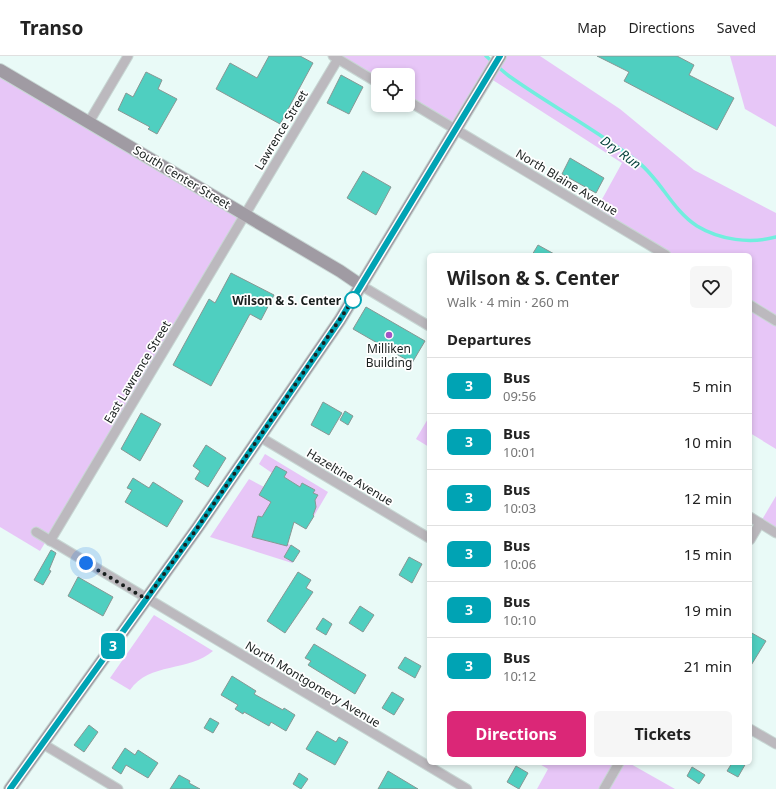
<!DOCTYPE html>
<meta charset="utf-8">
<style>
:root{--surface:#fff;--page:#f6f6f6;--text:#222;--muted:#767676;--line:#e0e0e0;--accent:#db2777}
body{margin:0;font-family:"Noto Sans",sans-serif;background:var(--page);color:var(--text);height:100vh;display:flex;flex-direction:column;font-size:15px;white-space:nowrap}
*{box-sizing:border-box;margin:0}
p{font-size:13px;color:var(--muted)}
.icon{flex:none;width:22px;height:22px;fill:none;stroke:currentColor;stroke-width:2;stroke-linecap:round;stroke-linejoin:round}
.map{position:relative;flex:1;overflow:hidden}
.sheet{position:absolute;left:427px;top:197px;width:325px;height:512px;display:flex;flex-direction:column;background:var(--surface);border-radius:6px;box-shadow:0 2px 6px #0003}
.sheet>*{flex:none}
.badge{padding:0 8px;border-radius:6px;font-size:14px;line-height:26px}
.controls{position:absolute;left:371px;top:12px;display:grid;gap:8px}
.controls a{display:grid;place-items:center;width:44px;height:44px;border-radius:6px;background:var(--surface);box-shadow:0 2px 6px #0003;font-size:20px}
.you{position:absolute;width:20px;height:20px;margin:-10px;border:3px solid #fff;border-radius:50%;background:#1a73e8;box-shadow:0 0 0 6px #1a73e833}
.map>.badge{position:absolute;translate:-50% -50%;box-shadow:0 0 0 2px #fff}
h2{padding:0 20px;font-size:15px;line-height:36px}
.round{display:grid;place-items:center;flex:none;width:42px;height:42px;border-radius:6px;background:var(--page)}
.overview{display:flex;align-items:center;justify-content:space-between;height:68px;padding:0 20px}
h1{font-size:19px;font-weight:700;line-height:30px}
.cta{display:flex;gap:8px;margin-top:auto;padding:8px 20px}
.cta a{flex:1;height:46px;border-radius:6px;background:var(--accent);color:#fff;font-size:16px;font-weight:700;line-height:46px;text-align:center}
.cta a+a{background:var(--page);color:var(--text)}
ul{padding:0;list-style:none}
li{display:flex;align-items:center;gap:12px;height:56px;padding:0 20px;border-top:1px solid var(--line)}
li div{flex:1}
li b{display:block;font-size:15px}
li em{font-style:normal}
li .badge{min-width:44px;font-weight:700;text-align:center}
header{display:flex;align-items:center;gap:24px;box-sizing:border-box;height:56px;padding:0 20px;background:var(--surface);border-bottom:1px solid var(--line)}
header strong{font-size:19px}
nav{display:flex;gap:22px;margin-inline-start:auto;font-size:14px}
.map>svg:first-child{display:block}
</style>
<header>
<strong>Transo</strong>
<nav><a>Map</a><a>Directions</a><a>Saved</a></nav>
</header>
<div class="map">
<svg width="776" height="733" viewBox="0 0 776 733">
<rect width="100%" height="100%" fill="#e9faf7"/>
<g fill="#e7c6f7">
<polygon points="333,0 486,0 495,8 500,0 540,0 620,53 694,114 776,157 776,393 750,377 750,199 666,199 595,156 622,107 488,21 456,74 408,45 408,19 378,19 378,27"/>
<polygon points="730,0 776,0 776,71 745,53"/>
<polygon points="0,14 245,158 40,495 0,471"/>
<polygon points="429,361 429,391 416,383"/>
<polygon points="265,398 328,436 314,460 310,457 316,451 315,444 318,440 313,437 314,434 302,427 300,431 284,421 276,410 272,417 259,408"/>
<polygon points="249,423 264,431 259,439 272,444 263,461 258,460 252,481 278,488 279,485 291,489 284,501 293,506 292,507 210,481"/>
<polygon points="776,440 776,477 760,467"/>
<path d="M154,559L213,595C189,616 149,606 130,634L110,622Z"/>
<polygon points="538,707 629,707 675,733 537,733 548,713"/>
</g>
<g fill="none" stroke-linecap="round" stroke-linejoin="round">
<path stroke="#71eede" stroke-width="3.5" d="M486,0C494,7 501,14 509,20C551,50 597,74 638,106C661,124 672,154 697,170C720,184 750,188 776,181"/>
</g>
<g fill="#4fcfc0" stroke="#879794">
<polygon points="269,0 300,0 313,7 280,68 216,33 230,7 257,22"/>
<polygon points="597,0 677,0 694,9 689,19 734,42 717,74 624,25 629,16"/>
<polygon points="146,16 162,24 158,33 177,43 157,78 148,73 150,71 118,54 126,37 133,41"/>
<polygon points="341,19 363,31 349,58 327,47"/>
<polygon points="570,102 604,122 596,137 562,118"/>
<polygon points="363,115 391,131 376,159 347,142"/>
<polygon points="538,189 556,199 532,199"/>
<polygon points="231,217 274,239 261,264 250,258 211,330 173,309 209,243 215,247"/>
<polygon points="366,251 425,285 412,307 353,273"/>
<polygon points="323,346 342,357 329,379 311,369"/>
<polygon points="345,355 353,360 348,369 340,364"/>
<polygon points="141,357 161,368 140,405 121,393"/>
<polygon points="206,389 226,402 208,431 195,423 200,415 193,410"/>
<polygon points="276,410 287,416 284,421 300,431 302,427 315,434 313,437 318,439 315,444 316,451 313,459 314,460 306,473 294,466 287,490 252,481 258,460 262,461 271,446 259,439"/>
<polygon points="133,422 149,432 153,426 183,445 167,471 125,446 132,434 127,432"/>
<polygon points="291,489 300,495 293,506 284,501"/>
<polygon points="51,494 56,497 49,514 51,515 43,529 34,524"/>
<polygon points="409,501 422,508 412,527 399,519"/>
<polygon points="298,516 311,524 306,532 313,536 285,577 267,565"/>
<polygon points="78,521 113,541 103,560 68,540"/>
<polygon points="360,550 374,559 363,576 349,567"/>
<polygon points="323,562 332,568 326,579 316,573"/>
<polygon points="750,576 766,585 750,611"/>
<polygon points="314,588 366,619 355,638 308,609 311,605 305,602"/>
<polygon points="405,601 421,610 415,622 398,612"/>
<polygon points="232,620 256,635 254,638 283,654 284,652 295,659 286,675 271,666 269,670 244,656 243,658 235,653 238,649 221,639"/>
<polygon points="392,636 404,643 394,659 382,652"/>
<polygon points="210,662 219,667 213,677 204,672"/>
<polygon points="89,669 98,676 84,696 74,689"/>
<polygon points="317,675 336,686 339,681 348,686 335,709 306,693"/>
<polygon points="125,692 135,699 138,694 158,707 148,722 126,709 121,718 112,712"/>
<polygon points="732,707 746,707 738,721 727,715"/>
<polygon points="516,710 528,717 519,733 507,726"/>
<polygon points="692,711 705,719 699,728 687,720"/>
<polygon points="388,715 418,733 378,733"/>
<polygon points="299,717 308,723 301,733 293,728"/>
<polygon points="179,719 190,725 189,727 200,733 170,733"/>
</g>
<g fill="none" stroke-linecap="round" stroke-linejoin="round">
<g stroke="#c8d7d4" stroke-width="11">
<g id="minor">
<polyline points="333,0 378,27"/>
<polyline points="408,45 666,199"/>
<polyline points="89,66 128,0"/>
<polyline points="362,230 429,270"/>
<polyline points="750,249 776,265"/>
<polyline points="260,381 429,482"/>
<polyline points="750,461 776,477"/>
<polyline points="36,476 467,733"/>
<polyline points="750,484 760,467"/>
<polyline points="50,485 338,3"/>
<polyline points="750,673 776,688"/>
<polyline points="43,688 118,733"/>
<polyline points="604,733 619,707"/>
</g>
</g>
<g stroke="#c8d7d4" stroke-width="14">
<g id="secondary">
<polyline points="0,14 340,215 362,230"/>
<polyline points="10,733 198,471 340,264 500,0"/>
</g>
</g>
<use href="#minor" stroke="#bcb9be" stroke-width="9"/>
<use href="#secondary" stroke="#a09ba3" stroke-width="12"/>
</g>
<g fill="none" stroke-linecap="round" stroke-linejoin="round">
<g stroke="#fff" stroke-width="9">
<polyline id="line" points="10,733 198,471 340,264 500,0"/>
</g>
<use href="#line" stroke="#00a3b4" stroke-width="6"/>
<polyline stroke="#191f1e" stroke-width="4" stroke-dasharray="0 7.2" points="86,507 146,543 198,471 355,241 353,244"/>
</g>
<circle fill="#fff" stroke="#00a3b4" stroke-width="2" cx="353" cy="244" r="8"/>
<circle fill="#a354c5" stroke="#fff" stroke-width="1.5" cx="389" cy="279" r="4"/>
<g text-anchor="middle" dominant-baseline="central" stroke-width="3.5" stroke-linejoin="round" paint-order="stroke">
<g font-size="12" fill="#191f1e" stroke="#fff">
<text transform="translate(281 74) rotate(-59)">Lawrence Street</text>
<text transform="translate(182 121) rotate(31)">South Center Street</text>
<text transform="translate(567 126) rotate(31)">North Blaine Avenue</text>
<text transform="translate(137 316) rotate(-59)">East Lawrence Street</text>
<text transform="translate(350 421) rotate(31)">Hazeltine Avenue</text>
<text transform="translate(313 628) rotate(31)">North Montgomery Avenue</text>
</g>
<g font-size="12" font-weight="bold" fill="#191f1e" stroke="#fff" text-anchor="end">
<text x="341" y="244">Wilson &amp; S. Center</text>
</g>
<g font-size="12" fill="#191f1e" stroke="#fff">
<text x="389" y="292">Milliken<tspan x="389" dy="14">Building</tspan></text>
</g>
<g font-size="13" font-style="italic" fill="#023f3a" stroke="#fff">
<text transform="translate(621 96) rotate(36)">Dry Run</text>
</g>
</g>
</svg>
<div class="controls">
<a><svg class="icon" aria-label="locate" viewBox="0 0 24 24"><circle cx="12" cy="12" r="6"/><path d="M12 2v4M12 18v4M2 12h4M18 12h4"/></svg></a>
</div>
<div class="you" style="left:86px;top:507px"></div>
<b class="badge" style="left:113px;top:590px;background:#00a3b4;color:#fff">3</b>
<section class="sheet">
<div class="overview"><div><h1>Wilson &amp; S. Center</h1><p>Walk · 4 min · 260 m</p></div><a class="round"><svg class="icon" aria-label="heart" viewBox="0 0 24 24"><path d="M12 20l-8-8c-3-5 5-10 8-4 3-6 11-1 8 4z"/></svg></a></div>
<h2>Departures</h2>
<ul>
<li><span class="badge" style="background:#00a3b4;color:#fff">3</span><div><b>Bus</b><p>09:56</p></div><em>5 min</em></li>
<li><span class="badge" style="background:#00a3b4;color:#fff">3</span><div><b>Bus</b><p>10:01</p></div><em>10 min</em></li>
<li><span class="badge" style="background:#00a3b4;color:#fff">3</span><div><b>Bus</b><p>10:03</p></div><em>12 min</em></li>
<li><span class="badge" style="background:#00a3b4;color:#fff">3</span><div><b>Bus</b><p>10:06</p></div><em>15 min</em></li>
<li><span class="badge" style="background:#00a3b4;color:#fff">3</span><div><b>Bus</b><p>10:10</p></div><em>19 min</em></li>
<li><span class="badge" style="background:#00a3b4;color:#fff">3</span><div><b>Bus</b><p>10:12</p></div><em>21 min</em></li>
</ul>
<div class="cta"><a>Directions</a><a>Tickets</a></div>
</section>
</div>
